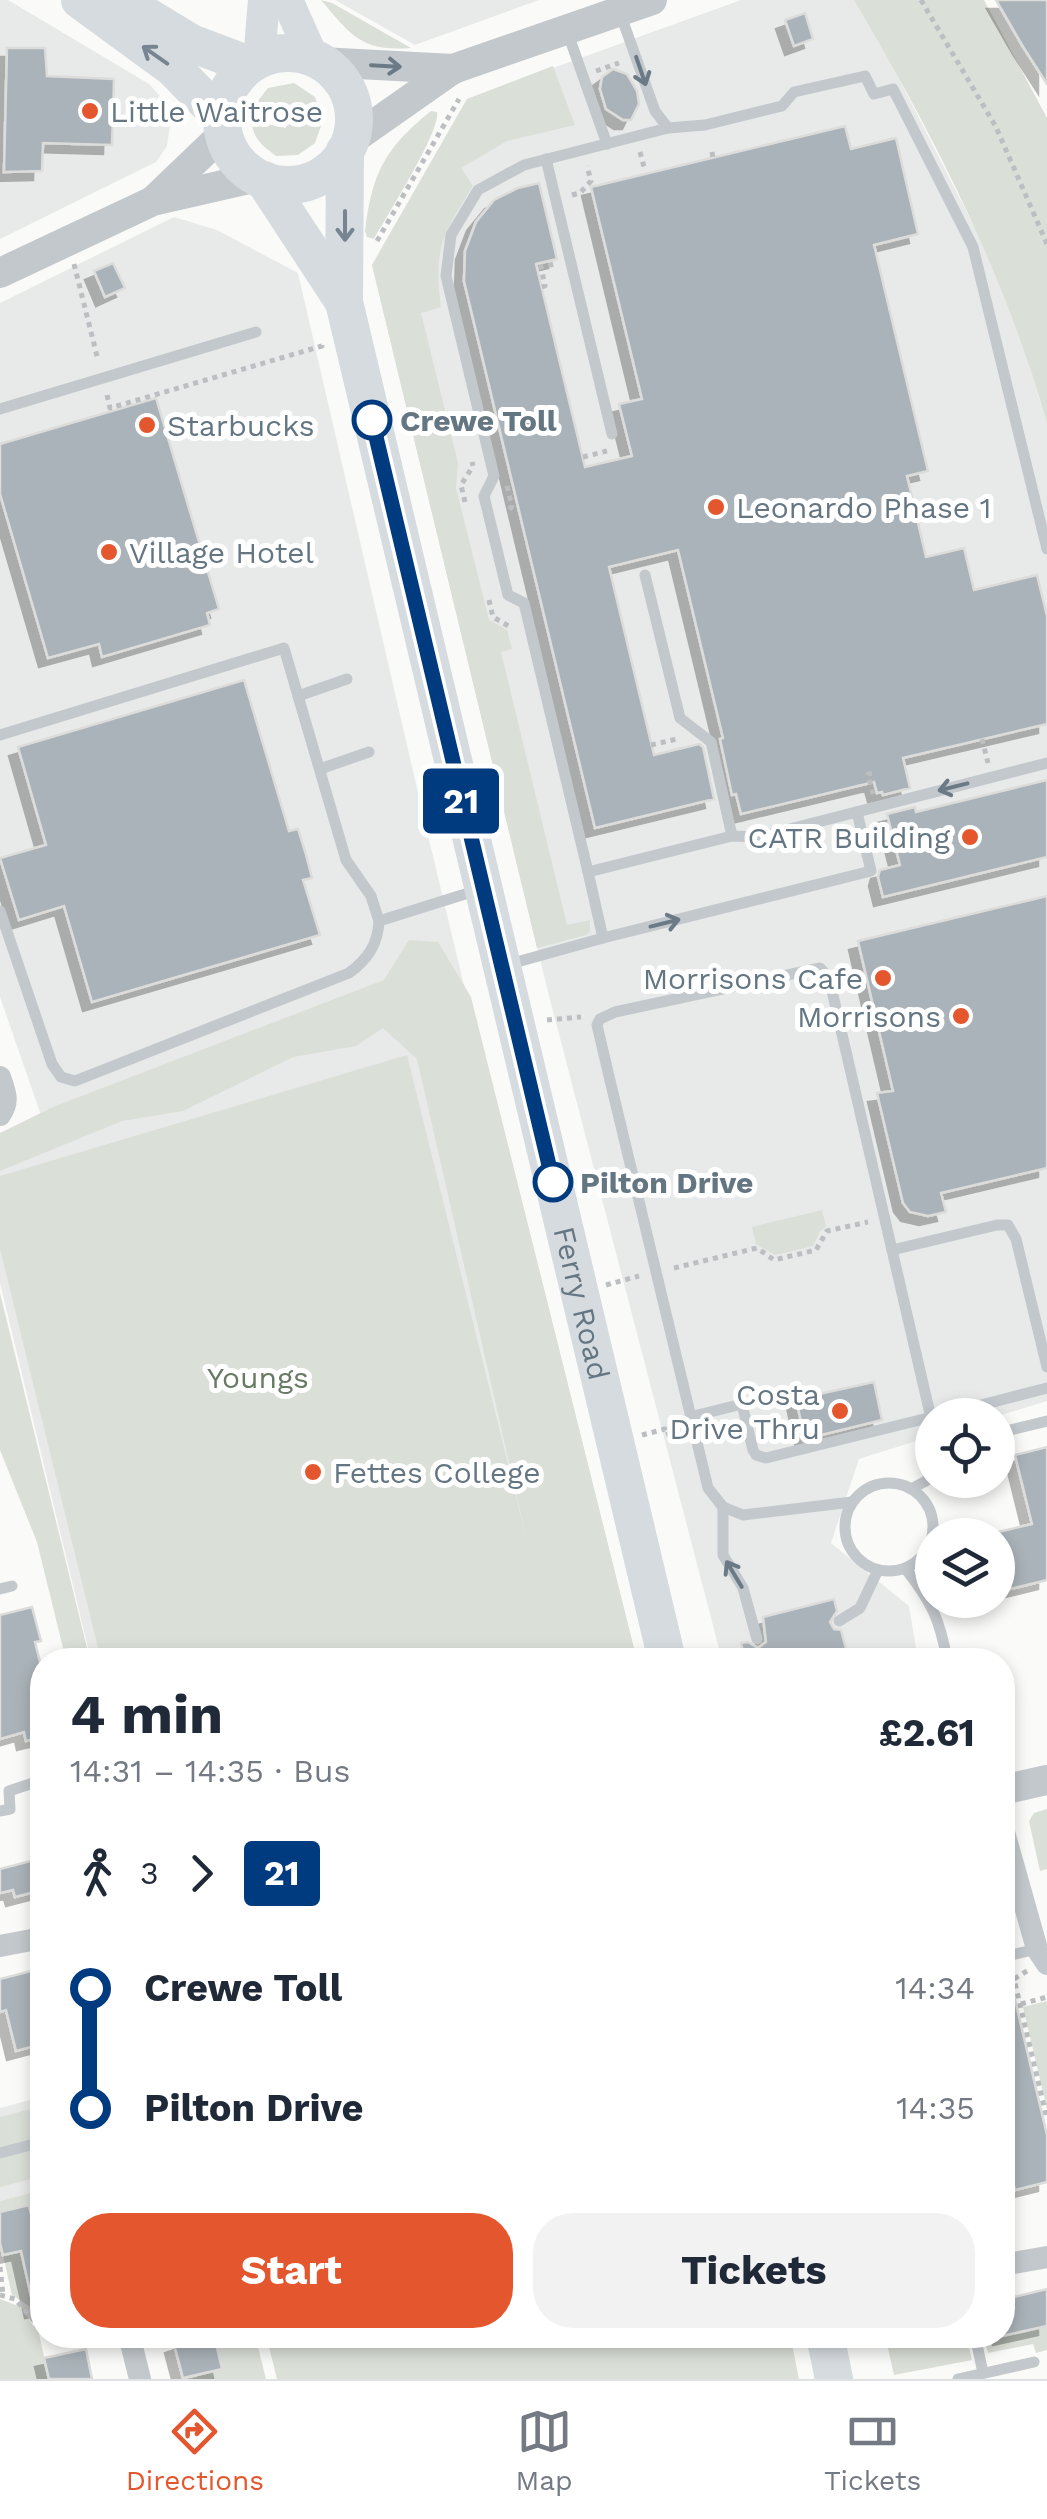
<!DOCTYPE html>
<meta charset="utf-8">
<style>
:root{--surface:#fff;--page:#f2f2f3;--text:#1f2937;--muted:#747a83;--line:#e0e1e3;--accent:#e4572e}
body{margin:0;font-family:"Work Sans",sans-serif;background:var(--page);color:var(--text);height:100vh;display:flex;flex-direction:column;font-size:38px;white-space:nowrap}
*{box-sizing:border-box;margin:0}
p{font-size:32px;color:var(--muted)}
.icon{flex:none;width:55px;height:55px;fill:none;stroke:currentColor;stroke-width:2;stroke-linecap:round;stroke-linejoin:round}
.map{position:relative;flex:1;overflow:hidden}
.drawer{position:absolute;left:30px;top:1648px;width:985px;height:700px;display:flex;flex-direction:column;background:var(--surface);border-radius:40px;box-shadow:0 5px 15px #0003}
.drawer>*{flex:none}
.badge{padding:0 20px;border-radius:8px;font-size:35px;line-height:65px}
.buttons{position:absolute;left:915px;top:1398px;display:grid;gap:20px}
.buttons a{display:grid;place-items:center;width:100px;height:100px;border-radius:50%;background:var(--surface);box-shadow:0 5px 15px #0003;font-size:50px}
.map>.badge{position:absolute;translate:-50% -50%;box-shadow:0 0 0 5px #fff}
.legs{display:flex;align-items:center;gap:15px;height:110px;padding:0 40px;font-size:32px}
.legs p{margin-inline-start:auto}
.overview{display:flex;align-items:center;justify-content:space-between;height:170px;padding:0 40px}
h1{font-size:55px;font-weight:700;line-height:75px}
.cta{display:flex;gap:20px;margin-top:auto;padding:20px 40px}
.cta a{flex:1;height:115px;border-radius:40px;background:var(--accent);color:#fff;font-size:40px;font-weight:700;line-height:115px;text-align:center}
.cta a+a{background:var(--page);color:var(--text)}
ul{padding:0 40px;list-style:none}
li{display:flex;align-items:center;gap:35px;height:120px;font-size:38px}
li i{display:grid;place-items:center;width:15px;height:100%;margin:0 12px;background:currentColor}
li i::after{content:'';width:25px;height:25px;margin:-12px;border:8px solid;border-radius:50%;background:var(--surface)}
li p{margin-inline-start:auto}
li:first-child i{background:linear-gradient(#0000 50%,currentColor 0)}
li:last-child i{background:linear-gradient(currentColor 50%,#0000 0)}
.tab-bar{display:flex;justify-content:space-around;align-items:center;height:140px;border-top:2px solid var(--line);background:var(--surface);font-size:28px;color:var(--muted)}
.tab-bar a{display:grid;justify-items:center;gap:5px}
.tab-bar .selected{color:var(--accent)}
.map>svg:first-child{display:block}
</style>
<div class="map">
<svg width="1047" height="2379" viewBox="0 0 1047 2379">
<defs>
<filter id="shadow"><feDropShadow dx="-9" dy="9" stdDeviation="0" flood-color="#0004"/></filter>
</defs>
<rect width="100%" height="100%" fill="#fafaf8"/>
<g fill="#e8e9e9">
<polygon points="0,0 8,0 149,84 165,102 170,125 167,146 156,162 0,239"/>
<polygon points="335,0 539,0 415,45"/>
<polygon points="741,0 854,0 892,65 981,240 1015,319 1047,424 1047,1401 998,1416 932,1415 932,1436 859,1459 831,1543 909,1606 918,1660 722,1660 547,988 372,265 467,99"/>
<polygon points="174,217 217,230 298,273 425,823 626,1660 91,1660 0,1283 0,1134 42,1118 0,997 0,303"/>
<polygon points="42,2097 42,2190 0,2201 0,2108"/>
</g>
<g fill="#dadfd7">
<path d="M321,0L332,3L411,48C361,52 351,35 321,0Z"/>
<path d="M854,0H984L1047,118V424C1005,273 933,134 854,0Z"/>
<path d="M553,66L575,125L507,141L461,168L473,186C443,233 433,249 441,307L421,313L458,463L456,488L489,620L507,630L512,649L501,652L567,925L590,920V932L586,935L537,948L372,265L467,99Z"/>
<path d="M294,83L315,97L323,120L315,143L298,155L276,156C263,146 252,138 252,121L286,128L287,112L254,106L268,88Z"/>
<path d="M431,111L437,112C441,131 386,217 374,239L367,237L365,231C372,173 385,148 431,111Z"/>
<polygon points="409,940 438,942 471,997 637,1660 101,1660 0,1249 0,1176 407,1055 527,1541 417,1059 383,1028 356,1046 293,1057 183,1111 122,1121 0,1171 0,1133 53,1107 384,980"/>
<polygon points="822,1210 826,1227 820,1231 813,1246 775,1255 756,1244 752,1227"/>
<polygon points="0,1293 90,1660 66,1660 37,1542 0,1450"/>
<polygon points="1047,1809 1047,1869 1040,1871 1029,1821 1034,1813"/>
<polygon points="1047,2001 1047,2109 1023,2007"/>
<polygon points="42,2106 42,2176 0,2187 0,2117"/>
<polygon points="42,2190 42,2232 35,2234 29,2206 0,2212 0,2201"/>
<polygon points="38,2247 42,2279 28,2283 36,2318 29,2306 12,2295 3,2255"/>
<polygon points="0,2299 21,2307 33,2326 37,2325 49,2379 0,2379"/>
<polygon points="1027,2326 1028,2331 1047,2326 1047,2350 1036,2353 1033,2344 988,2353 983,2335 991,2335 992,2339 1019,2332"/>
<polygon points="214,2335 255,2335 266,2379 191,2379 222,2368"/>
<polygon points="266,2335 790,2335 799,2379 277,2379"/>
<polygon points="885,2335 901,2335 904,2346 966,2335 972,2360 894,2375"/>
</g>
<g fill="#aab3b9" stroke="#dcdcda" stroke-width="2.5" filter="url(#shadow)">
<polygon points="996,0 1047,0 1047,84 1022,45"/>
<polygon points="805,13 813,39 794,46 785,20"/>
<polygon points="7,48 45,48 47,76 114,79 112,145 43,143 42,171 4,172"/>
<polygon points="613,69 627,74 637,91 639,104 631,120 623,120 606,109 600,89 602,77"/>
<polygon points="845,126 851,149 896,138 918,234 874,245 928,471 907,476 926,557 964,548 974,590 1037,575 1047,616 1047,724 903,758 910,788 883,795 882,792 877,793 874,782 741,814 736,794 732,795 720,739 723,738 678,550 609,567 654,755 699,744 703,747 714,799 595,828 464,281 465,251 476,222 494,200 518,188 539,183 557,259 536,264 585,467 632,456 619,404 642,399 591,187"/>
<polygon points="113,263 125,288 105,297 94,271"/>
<polygon points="156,398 219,609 207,613 210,625 102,657 99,644 48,658 0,494 0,444"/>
<polygon points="244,680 289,831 298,829 306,855 312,878 303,880 320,935 92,1002 64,906 19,920 0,858 46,845 18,747"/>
<polygon points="1047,780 1047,857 883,897 878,877 880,870 900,865 887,814 915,807 916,812"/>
<polygon points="1047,896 1047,1168 941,1193 946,1212 928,1216 910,1212 903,1203 877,1093 893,1091 858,941"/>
<polygon points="874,1382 882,1420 805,1439 796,1399"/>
<polygon points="1047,1447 1047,1580 998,1592 998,1532 1032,1524 1015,1455"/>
<polygon points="834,1599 837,1611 830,1622 834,1629 841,1630 849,1660 745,1660 741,1643 748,1642 758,1648 766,1642 763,1617"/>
<polygon points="32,1607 41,1641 35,1642 42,1670 42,1737 26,1741 24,1732 0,1739 0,1615"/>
<polygon points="42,1858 42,1890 15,1897 13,1890 0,1893 0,1869"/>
<polygon points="39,1969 42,1981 42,2044 16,2051 6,2010 0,2012 0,1979"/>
<polygon points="1010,1979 1047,2135 1047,2182 1015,2190 1002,2138 1002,1980"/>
<polygon points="29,2205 35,2234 42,2232 42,2308 34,2309 21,2251 3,2255 0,2243 0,2212"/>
<polygon points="1047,2289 1047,2326 1002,2336 1002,2300"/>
<polygon points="186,2335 214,2335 222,2369 183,2378 174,2344 187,2340"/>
<polygon points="86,2349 92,2379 49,2379 44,2358"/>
</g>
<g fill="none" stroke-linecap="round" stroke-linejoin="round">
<g stroke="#bbbfc2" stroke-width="5" stroke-dasharray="5 5" stroke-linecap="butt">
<polyline points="921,0 996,127 1047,244"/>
<polyline points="596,71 619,63"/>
<polyline points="640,152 644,167"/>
<polyline points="712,152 713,158"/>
<polyline points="572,195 580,193 591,181 587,166"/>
<polyline points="377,241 459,99"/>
<polyline points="74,264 98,360"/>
<polyline points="542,287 545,286 541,267 554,264"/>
<polyline points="107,395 110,408 322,346 321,341"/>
<polyline points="583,457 607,451"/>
<polyline points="507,486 512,506 507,513"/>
<polyline points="465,502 461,485 473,466 472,462"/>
<polyline points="489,600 493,617 512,628"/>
<polyline points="982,739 988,763"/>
<polyline points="651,745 677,739"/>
<polyline points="872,773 868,774 873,794"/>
<polyline points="547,1020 581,1017"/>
<polyline points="674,1268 757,1248 774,1260 816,1250 827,1231 868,1222"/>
<polyline points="606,1285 639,1276"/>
<polyline points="642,1435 665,1429 666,1435 675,1431"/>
<polyline points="1027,1971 1014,1979 1047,2119"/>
<polyline points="1021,2004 1047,1997"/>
<polyline points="0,2267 3,2295"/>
<polyline points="0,2295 15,2299 35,2322 42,2320"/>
</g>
<g stroke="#c3c8cc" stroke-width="11">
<polyline points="620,13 655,111 668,128"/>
<polyline points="567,31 607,144"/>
<polyline points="546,159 612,434"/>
<polyline points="0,409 256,332"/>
<polyline points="1047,549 973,247 893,89 874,94 865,76 794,92 782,106 705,125 668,128 524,165 478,190 451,235 446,276 494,476 484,496 508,595 524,603 588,872 732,836 759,837 1047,763"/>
<polyline points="645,575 680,718 711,742 732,836"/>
<polyline points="298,696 347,679"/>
<polyline points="0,735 284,648 346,860 371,896 379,921"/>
<polyline points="320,769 369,752"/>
<polyline points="588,872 603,938 871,871 857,812"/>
<path d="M0,911L52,1064L61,1077L75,1081L349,973C368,959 378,944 379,921L478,890"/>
<polyline points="506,965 603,938"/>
<polyline points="892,1250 931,1418"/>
<polyline points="943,1415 1047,1388"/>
<polyline points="690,1417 742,1404 753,1450 756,1455 766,1458 932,1417"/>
<polyline points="998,1433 1047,1421"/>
<circle cx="889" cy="1527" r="44"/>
<polyline points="911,1489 926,1481 932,1472"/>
<polyline points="852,1502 743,1515 723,1507 708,1488 608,1072 597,1025 600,1019 615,1012 820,968 829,978 892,1250 997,1225 1008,1225 1016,1239 1047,1367"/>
<polyline points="723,1507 723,1555 743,1588 757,1639"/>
<path d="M905,1568C931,1601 940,1619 947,1660"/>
<polyline points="0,1589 12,1586"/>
<polyline points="839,1621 860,1608 878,1570"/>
<polyline points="0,1811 10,1809 9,1791 42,1780"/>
<polyline points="1002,1957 1037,1949"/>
<polyline points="0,2153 42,2142"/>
<polyline points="975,2335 983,2373"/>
<polyline points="958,2379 1034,2362"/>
</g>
<g stroke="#c3c8cc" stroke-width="22">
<path d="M0,1077C5,1092 10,1101 0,1115"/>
<polyline points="1002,1825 1037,1949 1047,1964"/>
<polyline points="0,1946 42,1938"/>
<polyline points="1002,2265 1047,2257"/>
<polyline points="129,2335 140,2379"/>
</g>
<g stroke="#c3c8cc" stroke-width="30">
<polyline points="320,62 453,69"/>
<polyline points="349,142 453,69 652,0"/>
<polyline points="155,199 224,133"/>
<polyline points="0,273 153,201 257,177"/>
<polyline points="1002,1790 1047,1780"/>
</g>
<g stroke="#d6dbdf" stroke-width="32">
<polyline points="287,0 313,58"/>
<polyline points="259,60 264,0"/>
</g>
<g stroke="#d6dbdf" stroke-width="38">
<polyline points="80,0 173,68 222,118"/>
<polyline points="120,0 191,43 249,65"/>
<circle cx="288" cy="119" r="66"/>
<path id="s1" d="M345,151L344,302L667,1660"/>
<polyline points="264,180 344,302"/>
<polyline points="825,2335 834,2379"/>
</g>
</g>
<defs><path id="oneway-shaft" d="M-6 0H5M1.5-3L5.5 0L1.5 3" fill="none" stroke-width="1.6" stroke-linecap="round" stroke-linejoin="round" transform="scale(2.5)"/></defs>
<g stroke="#768591">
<use href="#oneway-shaft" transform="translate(155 55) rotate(-145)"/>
<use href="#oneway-shaft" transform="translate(345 226) rotate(90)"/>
</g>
<g stroke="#6a7a87">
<use href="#oneway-shaft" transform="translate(386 66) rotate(3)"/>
<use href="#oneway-shaft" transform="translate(641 71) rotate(71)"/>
<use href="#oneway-shaft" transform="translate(953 787) rotate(166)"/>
<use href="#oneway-shaft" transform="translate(665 923) rotate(-14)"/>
<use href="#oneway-shaft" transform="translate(734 1574) rotate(-121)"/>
</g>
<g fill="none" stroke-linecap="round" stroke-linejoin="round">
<g stroke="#fff" stroke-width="22">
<polyline id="line-1" points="372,420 553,1182"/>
</g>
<use href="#line-1" stroke="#003b80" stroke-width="15"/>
</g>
<g fill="#e4572e" stroke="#fff" stroke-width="4">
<circle cx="90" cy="111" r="10"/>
<circle cx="147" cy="425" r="10"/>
<circle cx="716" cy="507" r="10"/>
<circle cx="109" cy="552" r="10"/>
<circle cx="970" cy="837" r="10"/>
<circle cx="883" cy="978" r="10"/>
<circle cx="961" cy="1016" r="10"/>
<circle cx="840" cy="1411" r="10"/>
<circle cx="313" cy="1472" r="10"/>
</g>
<g fill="#fff" stroke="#003b80" stroke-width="5">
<circle cx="372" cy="420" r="18"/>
<circle cx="553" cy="1182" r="18"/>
</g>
<g text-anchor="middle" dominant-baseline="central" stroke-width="10" stroke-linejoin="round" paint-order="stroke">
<g font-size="30" fill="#657683" stroke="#fff" text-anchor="start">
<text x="110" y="111">Little Waitrose</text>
<text x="167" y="425">Starbucks</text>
<text x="736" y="507">Leonardo Phase 1</text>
<text x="129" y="552">Village Hotel</text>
<text x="950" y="837" text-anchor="end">CATR Building</text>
<text x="863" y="978" text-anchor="end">Morrisons Cafe</text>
<text x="941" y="1016" text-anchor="end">Morrisons</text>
<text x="820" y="1394" text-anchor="end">Costa<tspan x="820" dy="34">Drive Thru</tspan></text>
<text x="333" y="1472">Fettes College</text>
</g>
<g font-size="30" font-weight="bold" fill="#657683" stroke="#fff" text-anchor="start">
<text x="400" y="420">Crewe Toll</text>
<text x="580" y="1182">Pilton Drive</text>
</g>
<g font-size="30" fill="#657683" stroke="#fff">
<text stroke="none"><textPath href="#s1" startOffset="1180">Ferry Road</textPath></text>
</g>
<g font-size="30" fill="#687a64" stroke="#fff">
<text x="258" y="1377">Youngs</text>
</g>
</g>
</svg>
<div class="buttons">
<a><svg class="icon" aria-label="locate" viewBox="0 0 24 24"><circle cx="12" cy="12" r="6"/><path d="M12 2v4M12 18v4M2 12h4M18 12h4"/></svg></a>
<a><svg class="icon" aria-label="layers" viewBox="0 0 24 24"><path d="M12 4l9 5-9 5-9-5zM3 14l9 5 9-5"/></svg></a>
</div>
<b class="badge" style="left:461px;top:801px;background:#003b80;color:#fff">21</b>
<section class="drawer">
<div class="overview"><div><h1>4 min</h1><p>14:31 – 14:35 · Bus</p></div><b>£2.61</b></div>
<div class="legs"><svg class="icon" aria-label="walk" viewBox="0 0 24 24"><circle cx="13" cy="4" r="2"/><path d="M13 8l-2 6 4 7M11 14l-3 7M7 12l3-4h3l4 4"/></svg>3<svg class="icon" aria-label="forward" viewBox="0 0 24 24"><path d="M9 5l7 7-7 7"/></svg><b class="badge" style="background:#003b80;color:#fff">21</b></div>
<ul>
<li><i style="color:#003b80"></i><b>Crewe Toll</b><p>14:34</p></li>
<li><i style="color:#003b80"></i><b>Pilton Drive</b><p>14:35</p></li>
</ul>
<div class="cta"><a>Start</a><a>Tickets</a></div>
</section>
</div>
<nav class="tab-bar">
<a class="selected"><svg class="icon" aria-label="directions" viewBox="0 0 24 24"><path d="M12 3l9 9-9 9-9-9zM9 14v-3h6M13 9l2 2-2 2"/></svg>Directions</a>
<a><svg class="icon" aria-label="map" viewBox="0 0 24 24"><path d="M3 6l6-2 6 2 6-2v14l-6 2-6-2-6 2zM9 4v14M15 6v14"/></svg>Map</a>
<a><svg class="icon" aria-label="tickets" viewBox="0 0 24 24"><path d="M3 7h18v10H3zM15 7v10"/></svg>Tickets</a>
</nav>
